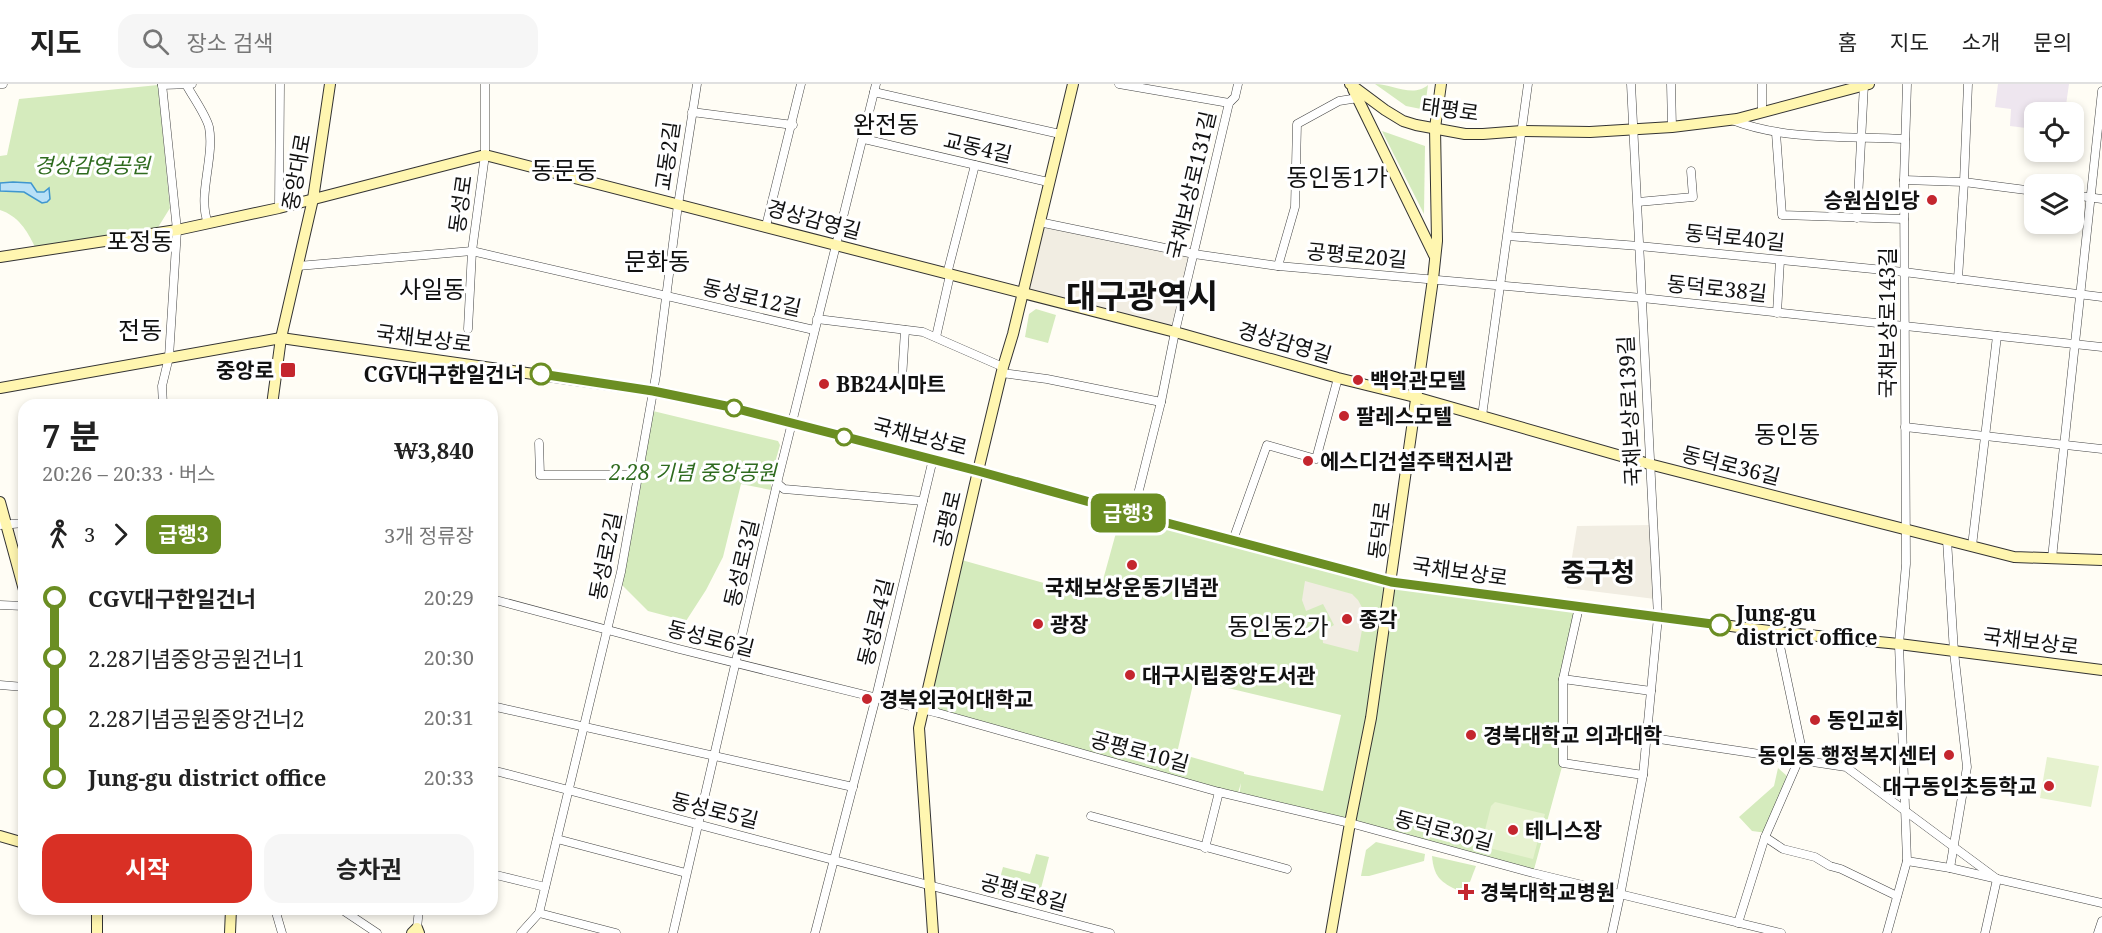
<!DOCTYPE html>
<html lang="ko">
<meta charset="utf-8">
<style>
:root{--surface:#fff;--page:#f6f6f6;--text:#222;--muted:#767676;--line:#e0e0e0;--accent:#d93025}
body{margin:0;font-family:"Noto Serif","Noto Sans KR",serif;background:var(--page);color:var(--text);height:100vh;display:flex;flex-direction:column;font-size:22px;white-space:nowrap}
*{box-sizing:border-box;margin:0}
p{font-size:20px;color:var(--muted)}
.icon{flex:none;width:33px;height:33px;fill:none;stroke:currentColor;stroke-width:2;stroke-linecap:round;stroke-linejoin:round}
.map{position:relative;flex:1;overflow:hidden}
.drawer{position:absolute;left:18px;top:315px;width:480px;height:516px;display:flex;flex-direction:column;background:var(--surface);border-radius:18px;box-shadow:0 3px 9px #0003}
.drawer>*{flex:none}
.badge{padding:0 12px;border-radius:9px;font-size:21px;line-height:39px}
.tools{position:absolute;left:2024px;top:18px;display:grid;gap:12px}
.tools a{display:grid;place-items:center;width:60px;height:60px;border-radius:12px;background:var(--surface);box-shadow:0 3px 9px #0003;font-size:30px}
.map>.badge{position:absolute;translate:-50% -50%;box-shadow:0 0 0 3px #fff}
.legs{display:flex;align-items:center;gap:9px;height:66px;padding:0 24px;font-size:20px}
.legs p{margin-inline-start:auto}
.summary{display:flex;align-items:center;justify-content:space-between;height:102px;padding:0 24px}
h1{font-size:33px;font-weight:700;line-height:45px}
.cta{display:flex;gap:12px;margin-top:auto;padding:12px 24px}
.cta a{flex:1;height:69px;border-radius:18px;background:var(--accent);color:#fff;font-size:24px;font-weight:700;line-height:69px;text-align:center}
.cta a+a{background:var(--page);color:var(--text)}
ul{padding:0 24px;list-style:none}
li{display:flex;align-items:center;gap:21px;height:60px;font-size:22px}
li i{display:grid;place-items:center;width:9px;height:100%;margin:0 8px;background:currentColor}
li i::after{content:'';width:15px;height:15px;margin:-8px;border:4px solid;border-radius:50%;background:var(--surface)}
li p{margin-inline-start:auto}
li:first-child i{background:linear-gradient(#0000 50%,currentColor 0)}
li:last-child i{background:linear-gradient(currentColor 50%,#0000 0)}
header{display:flex;align-items:center;gap:36px;box-sizing:border-box;height:84px;padding:0 30px;background:var(--surface);border-bottom:2px solid var(--line)}
header strong{font-size:28px}
nav{display:flex;gap:33px;margin-inline-start:auto;font-size:21px}
.search{width:420px;height:54px;background:var(--page);display:flex;align-items:center;gap:15px;box-sizing:border-box;padding:0 21px;border-radius:18px;color:var(--muted);font-size:22px}
.map>svg:first-child{display:block}
</style>
<header>
<strong>지도</strong>
<div class="search"><svg class="icon" aria-label="search" viewBox="0 0 24 24"><circle cx="10" cy="10" r="6"/><path d="M15 15l6 6"/></svg>장소 검색</div>
<nav><a>홈</a><a>지도</a><a>소개</a><a>문의</a></nav>
</header>
<div class="map">
<svg width="2102" height="849" viewBox="0 0 2102 849">
<rect width="100%" height="100%" fill="#fffdf5"/>
<polygon fill="#eee6ef" points="1998,0 2069,0 2065,28 2034,28 2034,45 2010,42 2011,25 1995,23"/>
<g fill="#d5ebbd" fill-rule="evenodd">
<path d="M1375,0C1392,0 1413,14 1428,1L1425,23L1421,25L1406,22Z"/>
<path d="M158,1L170,124L157,145L35,163C27,146 18,132 0,126V72L7,71L19,15Z"/>
<polygon points="1382,47 1425,62 1424,130"/>
<polygon points="1036,225 1056,231 1048,259 1025,253 1029,230"/>
<polygon points="653,327 778,357 780,361 771,393 771,406 741,400 723,473 706,506 686,537 648,527 622,501 637,424"/>
<path d="M1122,427L1391,498L1579,523L1563,595V679L1533,789L1239,713L1241,699L1237,712L922,626L958,475L1098,514ZM1194,596L1341,631L1323,707L1244,690V688L1177,669Z"/>
<polygon points="1778,684 1787,692 1767,749 1752,747 1739,733 1774,702"/>
<polygon points="1376,758 1425,770 1424,777 1369,792 1361,792 1366,766"/>
<polygon points="1036,770 1049,773 1037,820 996,809 1003,783 1030,790"/>
<path d="M1432,772L1476,782L1468,803L1459,807C1440,798 1434,793 1432,772Z"/>
</g>
<g fill="#e6f2cf">
<polygon points="2047,673 2099,682 2091,723 2040,714"/>
<polygon points="1495,718 1545,730 1533,775 1481,762 1491,722"/>
</g>
<g fill="#f1ede2">
<polygon points="1042,141 1190,172 1173,245 1026,208"/>
<polygon points="1651,441 1655,515 1567,504 1577,442"/>
<polygon points="1305,497 1352,510 1358,516 1365,529 1358,568 1323,559 1322,548 1334,541 1323,520 1306,527 1302,516"/>
</g>
<polygon fill="#b9e0f7" stroke="#3f96cf" stroke-width="1.5" points="13,98 31,99 37,108 44,108 49,104 50,115 47,118 42,119 24,108 0,107 0,99"/>
<g fill="none" stroke-linecap="round" stroke-linejoin="round">
<g stroke="#444" stroke-width="9">
<g id="street">
<polyline points="0,0 3,0"/>
<polyline points="162,0 177,146 169,273 162,302 163,321"/>
<polyline points="1119,0 1229,19"/>
<polyline points="1671,0 1672,43"/>
<polyline points="1762,0 1762,28"/>
<polyline points="162,1 192,0"/>
<path d="M187,2C193,13 206,31 209,43C215,73 197,112 208,139"/>
<polyline points="874,8 1060,50"/>
<polyline points="692,28 793,41"/>
<path d="M1732,36C1786,57 1848,52 1905,55"/>
<polyline points="1776,49 1782,131 1904,135"/>
<polyline points="864,55 1048,98"/>
<polyline points="1904,96 1964,98 2034,107"/>
<polyline points="2073,111 2102,115"/>
<polyline points="1638,118 1693,113 1691,87"/>
<polyline points="279,124 280,0"/>
<polyline points="1857,134 1864,0"/>
<polyline points="1039,138 1194,170 1278,182 1642,214 2102,263"/>
<polyline points="766,142 801,0"/>
<polyline points="1508,152 1639,162 1904,188 2102,213"/>
<polyline points="298,182 472,167 814,246"/>
<polyline points="1278,182 1295,123 1297,40 1339,17 1358,14"/>
<polyline points="947,190 975,81"/>
<polyline points="1958,195 1964,98 1968,0"/>
<polyline points="1777,229 1780,176"/>
<polyline points="817,235 923,248 1003,283"/>
<polyline points="468,245 472,167 485,71 485,0"/>
<polyline points="936,253 950,191"/>
<polyline points="1002,289 1047,295 1161,318 1175,248 1229,19 1235,13 1238,0"/>
<polyline points="902,295 905,246"/>
<polyline points="1482,332 1528,0"/>
<polyline points="1905,343 2102,365"/>
<polyline points="539,359 540,391 638,391"/>
<polyline points="777,399 784,405 923,417"/>
<polyline points="1133,430 1161,318"/>
<polyline points="0,441 24,439"/>
<polyline points="1233,456 1267,361 1316,375 1338,294"/>
<polyline points="1947,456 1954,568 1967,683 1950,784"/>
<polyline points="1972,462 1997,252"/>
<polyline points="2052,474 2102,7"/>
<polyline points="492,515 679,565 938,629 1219,708 1350,739 1533,789 1781,849"/>
<polyline points="0,521 24,522"/>
<polyline points="1579,523 1563,595 1563,679 1643,691"/>
<polyline points="1777,548 1803,671 1796,673"/>
<polyline points="1563,595 1651,607"/>
<polyline points="0,601 24,603"/>
<polyline points="492,622 853,703"/>
<polyline points="1646,653 1846,683 1997,795 1985,849"/>
<polyline points="492,686 1110,849"/>
<polyline points="1091,732 1287,785"/>
<polyline points="1765,753 1783,765 1815,773 1830,782 1841,785 1897,812"/>
<polyline points="557,755 686,789"/>
<polyline points="1205,764 1219,708"/>
<polyline points="1907,777 1950,784 2102,819"/>
<polyline points="492,790 545,803"/>
<polyline points="275,825 282,849"/>
<polyline points="341,825 377,849"/>
<polyline points="539,829 616,849"/>
<polyline points="1738,839 1765,753 1796,682 1792,674"/>
<polyline points="417,844 419,825"/>
<polyline points="521,849 539,829 621,488 656,291 678,121 697,0"/>
<polyline points="673,849 779,391 876,0"/>
<polyline points="815,849 876,613 933,375"/>
<polyline points="1612,849 1620,812 1643,691 1658,533 1631,0"/>
<polyline points="1887,849 1907,777 1899,560 1906,480 1904,96 1907,0"/>
<polyline points="2098,849 2102,837"/>
</g>
</g>
<g stroke="#333" stroke-width="12">
<g id="secondary">
<polyline points="1350,0 1385,26 1403,37 1416,41 1465,50 1483,50 1522,47 1590,48 1672,43 1737,35 1869,0"/>
<polyline points="1353,5 1434,171"/>
<polyline points="0,173 177,146 279,124 485,71 1175,248 1338,294 1415,313 1649,380 2014,473 2102,476"/>
<polyline points="0,304 281,254 653,307 726,322 978,387 1133,430 1391,498 1777,548 1899,560 2102,586"/>
<polyline points="272,321 281,254 313,115 330,0"/>
<polyline points="0,418 24,506"/>
<polyline points="0,752 24,759"/>
<polyline points="97,825 97,849"/>
<polyline points="230,849 231,825"/>
<polyline points="412,849 417,844 419,849"/>
<polyline points="933,849 919,644 978,387 1003,283 1013,250 1073,0"/>
<polyline points="1331,849 1350,739 1371,634 1433,195 1437,157 1435,44 1441,0"/>
</g>
</g>
<use href="#street" stroke="#fff" stroke-width="8"/>
<use href="#secondary" stroke="#fff6b0" stroke-width="10"/>
</g>
<g fill="none" stroke-linecap="round" stroke-linejoin="round">
<g stroke="#fff" stroke-width="14">
<polyline id="line-1" points="541,290 653,307 726,322 978,387 1133,430 1391,498 1720,541"/>
</g>
<use href="#line-1" stroke="#6b8e23" stroke-width="9"/>
</g>
<g fill="#c4262e" stroke="#fff" stroke-width="2">
<circle cx="1932" cy="116" r="6"/>
<rect x="280" y="278" width="16" height="16" rx="3"/>
<circle cx="1358" cy="296" r="6"/>
<circle cx="824" cy="300" r="6"/>
<circle cx="1344" cy="332" r="6"/>
<circle cx="1308" cy="377" r="6"/>
<circle cx="1132" cy="481" r="6"/>
<circle cx="1347" cy="535" r="6"/>
<circle cx="1038" cy="540" r="6"/>
<circle cx="1130" cy="591" r="6"/>
<circle cx="867" cy="615" r="6"/>
<circle cx="1815" cy="636" r="6"/>
<circle cx="1471" cy="651" r="6"/>
<circle cx="1949" cy="671" r="6"/>
<circle cx="2049" cy="702" r="6"/>
<circle cx="1513" cy="746" r="6"/>
<path d="M1463 799h6v6h6v6h-6v6h-6v-6h-6v-6h6z"/>
</g>
<g fill="#fff" stroke="#6b8e23" stroke-width="3">
<circle cx="541" cy="290" r="10"/>
<circle cx="734" cy="324" r="8"/>
<circle cx="844" cy="353" r="8"/>
<circle cx="1720" cy="541" r="10"/>
</g>
<g text-anchor="middle" dominant-baseline="central" stroke-width="6" stroke-linejoin="round" paint-order="stroke">
<g font-size="21" fill="#111" stroke="#fff">
<text transform="translate(1450 25) rotate(8)">태평로</text>
<text transform="translate(978 63) rotate(13)">교동4길</text>
<text transform="translate(667 72) rotate(-82)">교동2길</text>
<text transform="translate(296 88) rotate(-80)">중앙대로</text>
<text transform="translate(1191 101) rotate(-77)">국채보상로131길</text>
<text transform="translate(460 120) rotate(-82)">동성로</text>
<text transform="translate(814 135) rotate(15)">경상감영길</text>
<text transform="translate(1735 153) rotate(6)">동덕로40길</text>
<text transform="translate(1357 171) rotate(5)">공평로20길</text>
<text transform="translate(1717 204) rotate(6)">동덕로38길</text>
<text transform="translate(752 213) rotate(13)">동성로12길</text>
<text transform="translate(1887 239) rotate(-90)">국채보상로143길</text>
<text transform="translate(424 254) rotate(7)">국채보상로</text>
<text transform="translate(1285 258) rotate(16)">경상감영길</text>
<text transform="translate(1629 327) rotate(-93)">국채보상로139길</text>
<text transform="translate(920 352) rotate(14)">국채보상로</text>
<text transform="translate(1731 381) rotate(14)">동덕로36길</text>
<text transform="translate(947 435) rotate(-77)">공평로</text>
<text transform="translate(1379 446) rotate(-83)">동덕로</text>
<text transform="translate(605 472) rotate(-79)">동성로2길</text>
<text transform="translate(741 479) rotate(-77)">동성로3길</text>
<text transform="translate(1460 487) rotate(8)">국채보상로</text>
<text transform="translate(875 538) rotate(-76)">동성로4길</text>
<text transform="translate(711 554) rotate(14)">동성로6길</text>
<text transform="translate(2031 557) rotate(7)">국채보상로</text>
<text transform="translate(1140 667) rotate(15)">공평로10길</text>
<text transform="translate(715 726) rotate(14)">동성로5길</text>
<text transform="translate(1444 746) rotate(15)">동덕로30길</text>
<text transform="translate(1024 808) rotate(15)">공평로8길</text>
</g>
<g font-size="21" font-style="italic" fill="#2f6b1f" stroke="#fff">
<text x="92" y="81">경상감영공원</text>
<text x="693" y="388">2.28 기념 중앙공원</text>
</g>
<g font-size="21" font-weight="bold" fill="#111" stroke="#fff" text-anchor="start">
<text x="1920" y="116" text-anchor="end">승원심인당</text>
<text x="274" y="286" text-anchor="end">중앙로</text>
<text x="1370" y="296">백악관모텔</text>
<text x="836" y="300">BB24시마트</text>
<text x="1356" y="332">팔레스모텔</text>
<text x="1320" y="377">에스디건설주택전시관</text>
<text x="1132" y="503" text-anchor="middle">국채보상운동기념관</text>
<text x="1359" y="535">종각</text>
<text x="1050" y="540">광장</text>
<text x="1142" y="591">대구시립중앙도서관</text>
<text x="879" y="615">경북외국어대학교</text>
<text x="1827" y="636">동인교회</text>
<text x="1483" y="651">경북대학교 의과대학</text>
<text x="1937" y="671" text-anchor="end">동인동 행정복지센터</text>
<text x="2037" y="702" text-anchor="end">대구동인초등학교</text>
<text x="1525" y="746">테니스장</text>
<text x="1480" y="808">경북대학교병원</text>
</g>
<g font-size="21" font-weight="bold" fill="#111" stroke="#fff" text-anchor="end">
<text x="524" y="290">CGV대구한일건너</text>
<text x="1736" y="529" text-anchor="start">Jung-gu<tspan x="1736" dy="24">district office</tspan></text>
</g>
<g font-size="24" fill="#111" stroke="#fff">
<text x="886" y="39">완전동</text>
<text x="564" y="85">동문동</text>
<text x="1337" y="92">동인동1가</text>
<text x="140" y="156">포정동</text>
<text x="657" y="176">문화동</text>
<text x="432" y="204">사일동</text>
<text x="140" y="245">전동</text>
<text x="1787" y="349">동인동</text>
<text x="1278" y="541">동인동2가</text>
</g>
<g font-size="27" font-weight="bold" fill="#111" stroke="#fff">
<text x="1598" y="487">중구청</text>
</g>
<g font-size="33" font-weight="bold" fill="#111" stroke="#fff">
<text x="1142" y="211">대구광역시</text>
</g>
</g>
</svg>
<div class="tools">
<a><svg class="icon" aria-label="locate" viewBox="0 0 24 24"><circle cx="12" cy="12" r="6"/><path d="M12 2v4M12 18v4M2 12h4M18 12h4"/></svg></a>
<a><svg class="icon" aria-label="layers" viewBox="0 0 24 24"><path d="M12 4l9 5-9 5-9-5zM3 14l9 5 9-5"/></svg></a>
</div>
<b class="badge" style="left:1128px;top:429px;background:#6b8e23;color:#fff">급행3</b>
<section class="drawer">
<div class="summary"><div><h1>7 분</h1><p>20:26 – 20:33 · 버스</p></div><b>₩3,840</b></div>
<div class="legs"><svg class="icon" aria-label="walk" viewBox="0 0 24 24"><circle cx="13" cy="4" r="2"/><path d="M13 8l-2 6 4 7M11 14l-3 7M7 12l3-4h3l4 4"/></svg>3<svg class="icon" aria-label="forward" viewBox="0 0 24 24"><path d="M9 5l7 7-7 7"/></svg><b class="badge" style="background:#6b8e23;color:#fff">급행3</b><p>3개 정류장</p></div>
<ul>
<li><i style="color:#6b8e23"></i><b>CGV대구한일건너</b><p>20:29</p></li>
<li><i style="color:#6b8e23"></i><span>2.28기념중앙공원건너1</span><p>20:30</p></li>
<li><i style="color:#6b8e23"></i><span>2.28기념공원중앙건너2</span><p>20:31</p></li>
<li><i style="color:#6b8e23"></i><b>Jung-gu district office</b><p>20:33</p></li>
</ul>
<div class="cta"><a>시작</a><a>승차권</a></div>
</section>
</div>
